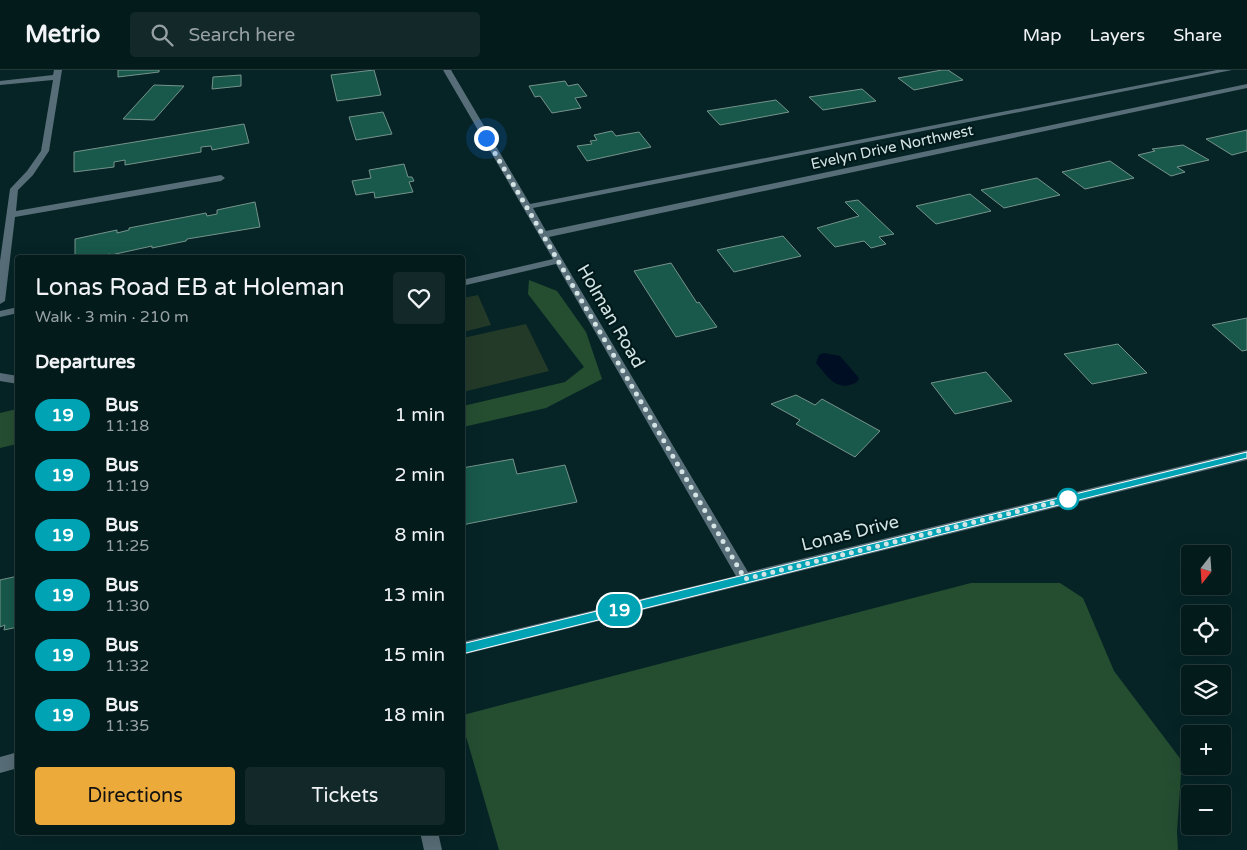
<!DOCTYPE html>
<meta charset="utf-8">
<style>
:root{--surface:#041b1c;--page:#122829;--text:#f1f3f6;--muted:#97a1a3;--line:#25393b;--accent:#ebaa39}
body{margin:0;font-family:"Varela Round",sans-serif;background:var(--page);color:var(--text);height:100vh;display:flex;flex-direction:column;font-size:19px;white-space:nowrap}
*{box-sizing:border-box;margin:0}
p{font-size:16px;color:var(--muted)}
.icon{flex:none;width:28px;height:28px;fill:none;stroke:currentColor;stroke-width:2;stroke-linecap:round;stroke-linejoin:round}
.map{position:relative;flex:1;overflow:hidden}
.side{position:absolute;left:15px;top:185px;width:450px;height:580px;display:flex;flex-direction:column;background:var(--surface);border-radius:5px;box-shadow:0 5px 20px #0002,0 0 0 1px var(--line)}
.side>*{flex:none}
.badge{padding:0 10px;border-radius:16px;font-size:18px;line-height:32px}
.needle{width:32px;rotate:197deg}
.tools{position:absolute;left:1181px;top:475px;display:grid;gap:10px}
.tools a{display:grid;place-items:center;width:50px;height:50px;border-radius:5px;background:var(--surface);box-shadow:0 5px 20px #0002,0 0 0 1px var(--line);font-size:25px}
.you{position:absolute;width:25px;height:25px;margin:-12px;border:4px solid #fff;border-radius:50%;background:#1a73e8;box-shadow:0 0 0 8px #1a73e833}
.map>.badge{position:absolute;translate:-50% -50%;box-shadow:0 0 0 2px #fff}
h2{padding:0 20px;font-size:19px;line-height:45px}
.round{display:grid;place-items:center;flex:none;width:52px;height:52px;border-radius:5px;background:var(--page)}
.head{display:flex;align-items:center;justify-content:space-between;height:85px;padding:0 20px}
h1{font-size:24px;font-weight:600;line-height:38px}
.primary-button{display:flex;gap:10px;margin-top:auto;padding:10px 20px}
.primary-button a{flex:1;height:58px;border-radius:5px;background:var(--accent);color:#111;font-size:20px;font-weight:600;line-height:58px;text-align:center}
.primary-button a+a{background:var(--page);color:var(--text)}
ul{padding:0;list-style:none}
li{display:flex;align-items:center;gap:15px;height:60px;padding:0 20px}
li div{flex:1}
li b{display:block;font-size:19px}
li em{font-style:normal}
li .badge{min-width:55px;font-weight:700;text-align:center}
header{display:flex;align-items:center;gap:30px;box-sizing:border-box;height:70px;padding:0 25px;background:var(--surface);border-bottom:1px solid var(--line)}
header strong{font-size:24px}
nav{display:flex;gap:28px;margin-inline-start:auto;font-size:18px}
.search{width:350px;height:45px;background:var(--page);display:flex;align-items:center;gap:12px;box-sizing:border-box;padding:0 18px;border-radius:5px;color:var(--muted);font-size:19px}
.map>svg:first-child{display:block}
</style>
<header>
<strong>Metrio</strong>
<div class="search"><svg class="icon" aria-label="search" viewBox="0 0 24 24"><circle cx="10" cy="10" r="6"/><path d="M15 15l6 6"/></svg>Search here</div>
<nav><a>Map</a><a>Layers</a><a>Share</a></nav>
</header>
<div class="map">
<svg width="1247" height="780" viewBox="0 0 1247 780">
<rect width="100%" height="100%" fill="#062426"/>
<g fill="#243a29">
<polygon points="478,225 491,255 463,262 463,228"/>
<polygon points="526,254 549,301 463,322 463,268"/>
</g>
<g fill="#254e31">
<polygon points="529,210 557,221 586,262 602,309 546,338 463,357 463,336 565,312 584,297 528,224"/>
<polygon points="17,339 17,374 0,378 0,343"/>
<polygon points="971,513 1060,513 1083,528 1114,601 1182,691 1177,762 1178,780 499,780 463,656 463,645"/>
</g>
<path fill="#000e24" d="M824,283L840,286L859,308L857,312C837,323 828,307 816,293L819,285Z"/>
<g fill="#18594b" stroke="#76938b">
<polygon points="118,0 159,0 159,2 118,7"/>
<polygon points="374,0 381,25 337,31 331,5"/>
<polygon points="942,0 948,0 963,10 914,20 898,8"/>
<polygon points="241,5 241,16 212,19 213,7"/>
<polygon points="565,11 568,16 578,14 587,26 575,28 581,38 552,43 540,26 535,27 529,16"/>
<polygon points="154,15 184,16 154,50 123,49"/>
<polygon points="862,19 876,31 823,40 809,27"/>
<polygon points="776,30 789,42 720,55 707,41"/>
<polygon points="383,42 392,64 356,70 349,47"/>
<polygon points="244,54 249,73 212,80 211,76 201,77 201,82 125,95 125,90 114,92 114,97 74,102 74,82"/>
<polygon points="1247,60 1247,81 1232,85 1206,69"/>
<polygon points="612,61 616,66 639,62 651,77 587,91 577,76 592,74 590,71 597,70 594,65"/>
<polygon points="1183,75 1209,90 1177,97 1185,102 1171,106 1138,85 1155,81 1152,79"/>
<polygon points="1110,91 1134,108 1085,119 1062,102"/>
<polygon points="404,94 408,107 412,107 414,111 409,112 413,122 375,128 374,122 356,125 352,111 371,108 369,100"/>
<polygon points="1037,108 1060,125 1004,138 981,120"/>
<polygon points="970,124 991,141 936,154 916,136"/>
<polygon points="858,130 894,164 879,167 886,174 871,178 864,171 835,177 817,158 859,146 845,132"/>
<polygon points="255,132 260,157 187,169 186,171 152,178 152,176 111,185 110,184 93,188 75,188 75,169 117,160 117,163 129,160 129,158 206,143 207,146 217,144 217,140"/>
<polygon points="783,166 801,186 734,202 717,180"/>
<polygon points="671,193 697,233 699,232 717,257 676,267 634,201"/>
<polygon points="1247,248 1247,280 1242,281 1212,255"/>
<polygon points="1118,274 1147,303 1092,314 1064,284"/>
<polygon points="986,302 1012,331 955,344 931,313"/>
<polygon points="796,325 815,335 822,329 880,361 855,387 796,354 800,350 771,334"/>
<polygon points="513,389 517,404 565,395 577,432 462,455 462,398"/>
<polygon points="18,506 18,557 4,560 5,555 0,557 0,510"/>
</g>
<g fill="none" stroke-linecap="round" stroke-linejoin="round">
<g fill="#576d77" fill-rule="evenodd">
<polygon points="54,0 62,0 49,81 33,105 18,120 16,141 221,105 225,108 221,111 15,147 5,231 0,234 0,191 10,119 27,101 41,81 53,10 0,15 0,11 53,5"/>
<polygon points="443,0 451,0 530,134 1217,0 1232,0 533,138 546,161 1247,14 1247,18 549,167 748,502 1247,380 1247,390 462,585 462,572 736,506 556,194 462,216 462,210 553,189"/>
<polygon points="18,237 18,243 0,247 0,241"/>
<polygon points="0,303 18,306 18,314 0,311"/>
<polygon points="18,682 18,698 0,703 0,687"/>
<polygon points="420,762 438,762 442,780 424,780"/>
</g>
</g>
<polygon fill="#00a3b4" stroke="#fff" points="1247,382 1247,388 462,584 458,583 457,579 458,576 462,574"/>
<g fill="none" stroke-linecap="round" stroke-linejoin="round">
<polyline stroke="#d4e4e5" stroke-width="5" stroke-dasharray="0 9" points="486,68 745,509 1068,429"/>
</g>
<circle fill="#fff" stroke="#00a3b4" stroke-width="2.5" cx="1068" cy="429" r="10"/>
<g text-anchor="middle" dominant-baseline="central" stroke-width="4.5" stroke-linejoin="round" paint-order="stroke">
<g font-size="15" fill="#d4e4e5" stroke="#001a1c">
<text transform="translate(892 77) rotate(-12)">Evelyn Drive Northwest</text>
</g>
<g font-size="18" fill="#d4e4e5" stroke="#001a1c">
<text transform="translate(611 246) rotate(60)">Holman Road</text>
<text transform="translate(850 463) rotate(-14)">Lonas Drive</text>
</g>
</g>
</svg>
<div class="tools">
<a><svg class="needle" viewBox="-14 -14 28 28"><path d="M0-13l5 13h-10z" fill="#e53935"/><path d="M0 13l5-13h-10z" fill="#97a1a3"/></svg></a>
<a><svg class="icon" aria-label="locate" viewBox="0 0 24 24"><circle cx="12" cy="12" r="6"/><path d="M12 2v4M12 18v4M2 12h4M18 12h4"/></svg></a>
<a><svg class="icon" aria-label="layers" viewBox="0 0 24 24"><path d="M12 4l9 5-9 5-9-5zM3 14l9 5 9-5"/></svg></a>
<a>+</a>
<a>−</a>
</div>
<div class="you" style="left:486px;top:68px"></div>
<b class="badge" style="left:619px;top:540px;background:#00a3b4;color:#fff">19</b>
<section class="side">
<div class="head"><div><h1>Lonas Road EB at Holeman</h1><p>Walk · 3 min · 210 m</p></div><a class="round"><svg class="icon" aria-label="heart" viewBox="0 0 24 24"><path d="M12 20l-8-8c-3-5 5-10 8-4 3-6 11-1 8 4z"/></svg></a></div>
<h2>Departures</h2>
<ul>
<li><span class="badge" style="background:#00a3b4;color:#fff">19</span><div><b>Bus</b><p>11:18</p></div><em>1 min</em></li>
<li><span class="badge" style="background:#00a3b4;color:#fff">19</span><div><b>Bus</b><p>11:19</p></div><em>2 min</em></li>
<li><span class="badge" style="background:#00a3b4;color:#fff">19</span><div><b>Bus</b><p>11:25</p></div><em>8 min</em></li>
<li><span class="badge" style="background:#00a3b4;color:#fff">19</span><div><b>Bus</b><p>11:30</p></div><em>13 min</em></li>
<li><span class="badge" style="background:#00a3b4;color:#fff">19</span><div><b>Bus</b><p>11:32</p></div><em>15 min</em></li>
<li><span class="badge" style="background:#00a3b4;color:#fff">19</span><div><b>Bus</b><p>11:35</p></div><em>18 min</em></li>
</ul>
<div class="primary-button"><a>Directions</a><a>Tickets</a></div>
</section>
</div>
